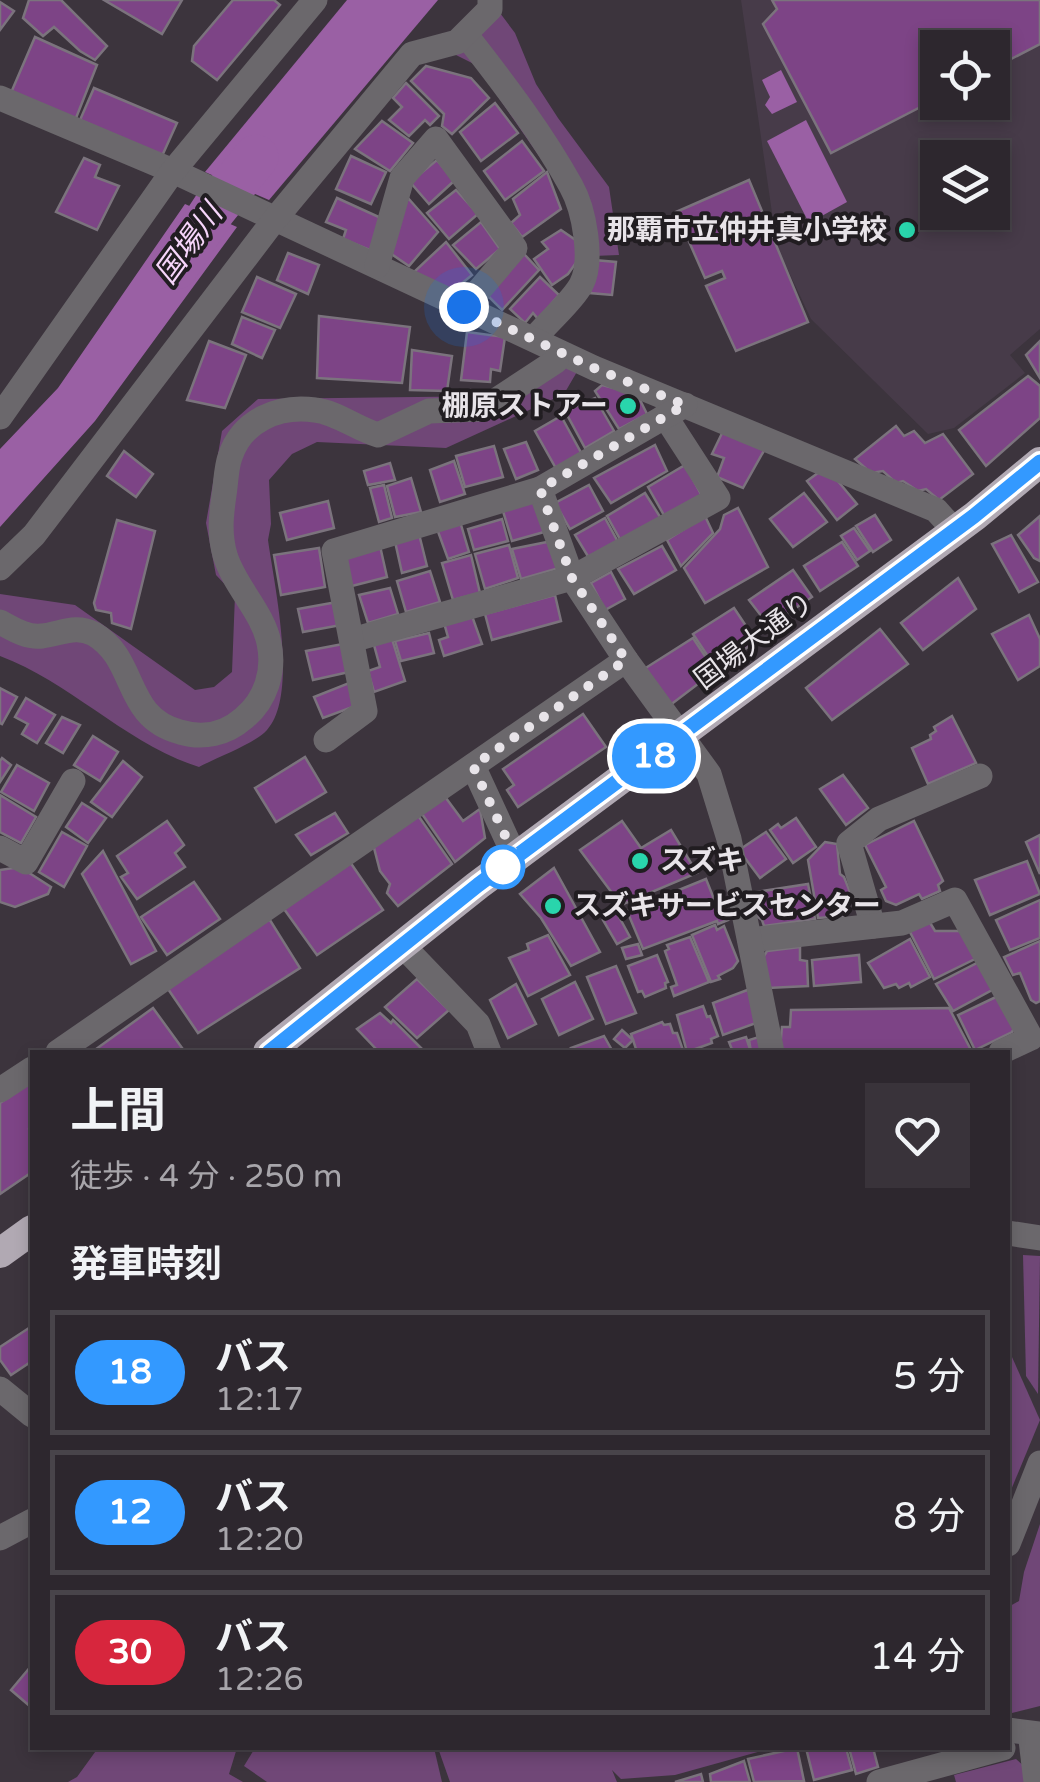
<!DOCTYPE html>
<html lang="ja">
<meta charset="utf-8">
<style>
:root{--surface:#2d272e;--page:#39333a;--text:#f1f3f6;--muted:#a7a5aa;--line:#48444a}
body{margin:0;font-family:"Varela Round","Noto Sans JP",sans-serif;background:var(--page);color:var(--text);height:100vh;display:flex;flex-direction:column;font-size:38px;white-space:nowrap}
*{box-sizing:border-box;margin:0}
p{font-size:32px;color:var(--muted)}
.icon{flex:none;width:55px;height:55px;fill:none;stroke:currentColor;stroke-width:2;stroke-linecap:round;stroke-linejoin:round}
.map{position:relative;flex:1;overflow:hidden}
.panel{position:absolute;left:30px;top:1050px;width:980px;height:700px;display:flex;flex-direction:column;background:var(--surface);border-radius:0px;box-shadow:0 5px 15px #0003,0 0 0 2px var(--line)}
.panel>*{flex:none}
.badge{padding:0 20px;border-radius:32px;font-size:35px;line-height:65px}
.fabs{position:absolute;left:920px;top:30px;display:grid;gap:20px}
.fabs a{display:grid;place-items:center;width:90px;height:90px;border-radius:0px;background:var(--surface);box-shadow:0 5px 15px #0003,0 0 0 2px var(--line);font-size:50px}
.you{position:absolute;width:50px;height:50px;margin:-25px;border:8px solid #fff;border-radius:50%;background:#1a73e8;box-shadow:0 0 0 15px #1a73e833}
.map>.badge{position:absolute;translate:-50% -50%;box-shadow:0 0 0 5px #fff}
h2{padding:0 40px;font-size:38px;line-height:90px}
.round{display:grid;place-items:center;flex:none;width:105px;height:105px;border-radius:0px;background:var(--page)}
.overview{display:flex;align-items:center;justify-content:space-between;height:170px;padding:0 40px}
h1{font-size:48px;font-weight:700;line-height:75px}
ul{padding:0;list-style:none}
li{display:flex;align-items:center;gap:30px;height:125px;margin:0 20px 15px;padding:0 20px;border:5px solid var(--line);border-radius:0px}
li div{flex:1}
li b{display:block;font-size:38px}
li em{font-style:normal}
li .badge{min-width:110px;font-weight:700;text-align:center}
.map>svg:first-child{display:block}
</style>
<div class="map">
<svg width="1040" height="1782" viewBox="0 0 1040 1782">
<rect width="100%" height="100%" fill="#3c343d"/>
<path fill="#473b49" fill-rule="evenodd" d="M741,0H1040V329L1010,355L1025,373L954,428L928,434L811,319L777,247ZM938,48H992V102H938ZM938,158H992V212H938Z"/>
<g fill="#704777">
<polygon points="497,9 515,33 536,84 558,118 609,187 619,255 593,256 578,284 584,246 566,195 476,65 452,53"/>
<path d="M551,359L578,370L564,394L446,448L317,442L292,454L269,480L271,524L268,540C274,584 299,695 267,730C256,743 216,758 199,767C126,744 72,683 0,656V594L75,605L195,690L214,687L232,672L235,595L216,575L206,523L222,431L258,399L496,396Z"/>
<polygon points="1023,1255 1040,1256 1038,1394 1026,1376"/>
<polygon points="1008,1348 1040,1420 1011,1490 1008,1487"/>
<polygon points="1040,1524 1040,1706 1008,1714 1010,1606 1019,1601 1024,1572"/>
<polygon points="98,1748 237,1748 229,1774 243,1782 68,1782 77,1777"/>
<polygon points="255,1748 434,1748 442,1782 267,1782 244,1766"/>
<polygon points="438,1748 772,1748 675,1775 621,1779 612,1770 617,1782 450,1782"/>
<polygon points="1016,1759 1026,1768 1027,1782 956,1782 954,1775"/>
</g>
<g fill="#9a60a4">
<polygon points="347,0 438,0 269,200 205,172"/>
<polygon points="781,70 797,102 772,114 765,105 770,97 762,80"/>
<polygon points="806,120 847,202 809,223 767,141"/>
<polygon points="185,204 237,227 95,421 0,527 0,449 58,388"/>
</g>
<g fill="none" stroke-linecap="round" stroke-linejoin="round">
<polyline stroke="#9a60a4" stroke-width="45" points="176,267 214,209 256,157"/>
</g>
<g fill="#7d4486" stroke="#7b737d" stroke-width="2.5">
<polygon points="29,0 61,0 107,46 95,60 80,51 54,27 43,36 23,18"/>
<polygon points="104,0 182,0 162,34"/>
<polygon points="233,0 274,0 280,5 217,80 192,61 194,46"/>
<polygon points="772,0 1040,0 1040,44 992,69 992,48 938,48 938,98 831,153 763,24 777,9"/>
<polygon points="0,2 14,11 0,30"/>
<polygon points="35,37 97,65 74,123 10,95"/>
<polygon points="426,66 471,78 489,98 452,134 442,126 444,114 411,81"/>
<polygon points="406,83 439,116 430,125 425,120 409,136 389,120 402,107 393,98"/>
<polygon points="94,88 177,123 162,156 80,120"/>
<polygon points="495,103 518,133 481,161 460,132"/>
<polygon points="382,121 413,143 390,171 355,149"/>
<polygon points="522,141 544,171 505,200 484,171"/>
<polygon points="351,156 386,172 371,204 336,189"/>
<polygon points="84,158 100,165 95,177 119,186 97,230 56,212"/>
<polygon points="437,160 454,181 429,204 410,182"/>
<polygon points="547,172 561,209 522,237 511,223 520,215 513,199"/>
<polygon points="749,180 808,322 736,351 706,286 725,278 722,271 705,278 676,212"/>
<polygon points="456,190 478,214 449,239 427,213"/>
<polygon points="337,198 381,218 372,251 343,239 346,230 326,222"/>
<polygon points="408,198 438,232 409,266 387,251"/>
<polygon points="481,222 500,249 476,269 453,245"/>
<polygon points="561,230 577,241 578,260 568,274 552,285 534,259 548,249 542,242"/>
<polygon points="446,242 472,275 449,294 414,272"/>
<polygon points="288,253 319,265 308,294 277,280"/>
<polygon points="524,254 539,270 502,310 486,294"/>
<polygon points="594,260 616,262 612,295 590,293"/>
<polygon points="257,277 296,294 280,328 242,312"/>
<polygon points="540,277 559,295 538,319 533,313 525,323 510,309"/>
<polygon points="319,316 410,327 402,383 317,378"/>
<polygon points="242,317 275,330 262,358 232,344"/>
<polygon points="467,332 505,337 500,371 491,369 490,382 461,380"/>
<polygon points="209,341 246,355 225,408 187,400"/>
<polygon points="1040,341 1040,378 1026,355"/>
<polygon points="412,350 452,356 447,391 410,390"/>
<polygon points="1028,376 1040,386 1040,418 986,466 959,430"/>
<polygon points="602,385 637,394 647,414 619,429 595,391"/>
<polygon points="595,398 614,431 585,448 565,411"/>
<polygon points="561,416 584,458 558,472 535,431"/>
<polygon points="896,426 904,436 914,431 925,443 943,434 973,474 939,500 926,489 918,491 903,481 896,483 883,471 871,473 855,459"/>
<polygon points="724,429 766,447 743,488 717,477 724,458 712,454"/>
<polygon points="526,442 538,470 516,479 504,449"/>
<polygon points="655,445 667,471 611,503 594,478"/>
<polygon points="494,446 503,477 465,487 456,456"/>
<polygon points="124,451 153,474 136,497 107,476"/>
<polygon points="454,461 465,494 440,502 430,470"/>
<polygon points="390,463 395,480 368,485 364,471"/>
<polygon points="685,465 702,496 665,517 648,487"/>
<polygon points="822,470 832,474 857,504 837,520 807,481"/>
<polygon points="411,478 421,512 395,517 387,486"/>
<polygon points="384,485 392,518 379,522 370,488"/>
<polygon points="589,485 603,511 570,529 555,503"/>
<polygon points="645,493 662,520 621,541 607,516"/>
<polygon points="804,493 827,522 793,547 770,519"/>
<polygon points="537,500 544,532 512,541 503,511"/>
<polygon points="328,501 334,528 287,540 280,513"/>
<polygon points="738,508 768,567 705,603 684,568 720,529 724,515"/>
<polygon points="875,515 891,540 873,552 856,526"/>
<polygon points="705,516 713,533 681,566 667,540"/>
<polygon points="1040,516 1040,561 1034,558 1018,535"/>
<polygon points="459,518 469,552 448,559 436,526"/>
<polygon points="605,518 618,542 589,558 575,535"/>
<polygon points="502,519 508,541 474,550 468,529"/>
<polygon points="117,520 155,531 131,629 112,623 111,613 96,610 94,603"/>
<polygon points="854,528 870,551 857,560 841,536"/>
<polygon points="418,530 427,566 402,573 394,537"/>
<polygon points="1011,535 1038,582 1019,592 992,544"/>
<polygon points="552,541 559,568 521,579 512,549"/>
<polygon points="842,542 858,566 820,591 804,566"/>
<polygon points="509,545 518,578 485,589 475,554"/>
<polygon points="380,546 387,577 352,586 344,556"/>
<polygon points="662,546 676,570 634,594 618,569"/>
<polygon points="319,548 325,587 281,595 274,555"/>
<polygon points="471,555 480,593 453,600 442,563"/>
<polygon points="793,570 812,597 769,626 749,600"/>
<polygon points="430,571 440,602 406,612 397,581"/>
<polygon points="611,572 625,599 605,610 591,583"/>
<polygon points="958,578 976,609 923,650 901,623"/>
<polygon points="390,588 398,614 368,623 359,595"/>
<polygon points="555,595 561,621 492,640 485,614"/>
<polygon points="337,602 341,625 303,632 298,609"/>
<polygon points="734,608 756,641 717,670 693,634"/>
<polygon points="1029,615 1040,639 1040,666 1018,680 992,634"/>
<polygon points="472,616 482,644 444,656 439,640 448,637 444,623"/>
<polygon points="880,629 908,664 832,720 806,688"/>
<polygon points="429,633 434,653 401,661 395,641"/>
<polygon points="693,638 715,671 669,706 644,669"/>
<polygon points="392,639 405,681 374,692 368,671 380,667 374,645"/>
<polygon points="343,644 349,672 313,680 306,651"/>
<polygon points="349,683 358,705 323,718 314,697"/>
<polygon points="0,688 17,697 2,724 0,723"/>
<polygon points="26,698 55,715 37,743 22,734 28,724 15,717"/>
<polygon points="583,714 606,747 518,807 507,790 514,785 503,769"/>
<polygon points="952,716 976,763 928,784 912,748 931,739 930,735 936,731 934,727"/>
<polygon points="62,717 80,725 63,753 46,743"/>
<polygon points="93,736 118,752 100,781 74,765"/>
<polygon points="305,757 326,792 276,822 255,788"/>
<polygon points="2,758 11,765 0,782 0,761"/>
<polygon points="123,761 142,777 112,817 91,802"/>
<polygon points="17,765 49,783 34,811 1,792"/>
<polygon points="843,775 868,808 846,825 820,789"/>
<polygon points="443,794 463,821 480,809 485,838 455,862 420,811"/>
<polygon points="0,795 36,817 21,843 0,832"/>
<polygon points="82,803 106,818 88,843 66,827"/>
<polygon points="335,813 348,833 311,855 296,835"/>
<polygon points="417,814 452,864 398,906 387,893 390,884 380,871 373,844"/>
<polygon points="796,818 816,847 793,863 770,830 778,824 781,828"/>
<polygon points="167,821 184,845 175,853 185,867 137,899 121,877 128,873 117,856"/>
<polygon points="622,821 641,848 671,830 697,873 621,905 580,850"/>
<polygon points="914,821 943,881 938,885 940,891 922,899 919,894 896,905 886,901 881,890 886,887 865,845"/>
<polygon points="62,832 87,846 64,887 39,872"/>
<polygon points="766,832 786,859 760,878 739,850"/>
<polygon points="1040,835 1040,874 1026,842"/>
<polygon points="825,842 837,844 840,874 844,877 854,902 846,916 818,918 808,860"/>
<polygon points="103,851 156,951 131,964 82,874"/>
<polygon points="1027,861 1040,894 990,915 975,880"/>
<polygon points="350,862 383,910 317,955 284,909"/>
<polygon points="20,867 51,887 48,894 15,907 0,902 0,870"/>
<polygon points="554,868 600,952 571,966 541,918 520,894"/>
<polygon points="706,879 718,909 723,908 728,920 718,924 717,921 643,949 627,911"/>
<polygon points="194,882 220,919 167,955 141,917"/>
<polygon points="808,884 815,919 764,926 762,920 753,913 750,893"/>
<polygon points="1040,900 1040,938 1010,950 996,920"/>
<polygon points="617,913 630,937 617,944 603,920"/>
<polygon points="268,917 300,968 198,1033 166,986"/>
<polygon points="929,921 935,931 962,931 977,958 934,979 909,930"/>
<polygon points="715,925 717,930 724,926 738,961 733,968 718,976 720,979 711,982 692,935"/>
<polygon points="548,935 570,975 528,996 509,958 529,950 527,944"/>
<polygon points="690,937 709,982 674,996 671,987 677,985 665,951 669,949 667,945"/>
<polygon points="910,939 930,977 911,987 909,983 899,988 896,984 884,988 868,963"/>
<polygon points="1040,941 1040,1001 1036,1003 1031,1000 1020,973 1013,975 1004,957"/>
<polygon points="638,944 642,955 626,959 622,948"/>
<polygon points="800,947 800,960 807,961 808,986 768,988 761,961 767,951"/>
<polygon points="657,955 668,982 665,983 666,988 645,997 642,991 638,992 628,966"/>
<polygon points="859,955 861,982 814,986 812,960"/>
<polygon points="979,962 994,989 953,1011 936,984"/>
<polygon points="616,966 636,1013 606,1024 587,977"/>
<polygon points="417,979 449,1010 417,1038 385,1007"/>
<polygon points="575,982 593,1019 559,1035 542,999"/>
<polygon points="516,984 536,1024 508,1038 490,1000"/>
<polygon points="750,989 759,1022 723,1035 713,1003"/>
<polygon points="998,996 1015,1027 1012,1032 975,1050 958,1015"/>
<polygon points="703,1006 707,1017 710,1016 718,1036 711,1039 712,1043 687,1052 677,1015"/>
<polygon points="153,1008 185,1052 92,1052"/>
<polygon points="949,1008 971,1050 967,1052 783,1052 780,1048 782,1027 790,1027 791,1010"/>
<polygon points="380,1013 391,1023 393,1020 421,1048 416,1052 379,1052 357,1029"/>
<polygon points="662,1022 664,1025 670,1024 673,1033 677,1033 683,1050 637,1052 631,1034"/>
<polygon points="622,1030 633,1040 625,1048 614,1039"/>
<polygon points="604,1036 613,1052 573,1052 571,1048"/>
<polygon points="762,1036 765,1052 751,1052 749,1040"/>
<polygon points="746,1037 750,1049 733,1052 729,1042"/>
<polygon points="32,1082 32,1126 29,1129 32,1136 32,1172 0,1194 0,1103"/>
<polygon points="32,1326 32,1361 11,1375 0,1360 0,1347"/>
<polygon points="32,1665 32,1708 11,1690"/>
<polygon points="797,1748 804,1781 754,1782 748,1759"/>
<polygon points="806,1748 846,1748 852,1770 814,1780"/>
<polygon points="849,1748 873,1748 878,1767 856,1774"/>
<polygon points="744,1761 750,1782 711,1782 710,1774"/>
<polygon points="701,1774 703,1782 675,1782"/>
</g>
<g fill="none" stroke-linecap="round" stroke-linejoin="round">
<g stroke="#6b686c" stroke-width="25">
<path d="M469,39C505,85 543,135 571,186C584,209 594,261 581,285C572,301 553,317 540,332"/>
<polyline points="0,98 173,171 594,368 936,510 955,531"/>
<polyline points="377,266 402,178 436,139 515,248 465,307"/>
<polyline points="0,417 173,171 315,0"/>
<polyline points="540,489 572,578 626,660"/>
<polyline points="0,568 34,535 275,219 412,54 457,42 490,9 490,0"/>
<path d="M0,622C13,629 27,638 42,636C61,634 75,624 94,634C138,660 123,717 180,732C203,739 226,734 244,718C266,700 275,671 269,643C263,612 234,586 225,555C219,534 221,516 224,495C226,483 226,468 230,457C242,420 279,405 315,410C336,412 357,429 378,435L429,411L483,409L556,361"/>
<polyline points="352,640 572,578 718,498 665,416"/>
<polyline points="326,740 365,711 334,551 540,489 685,405"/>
<polyline points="473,766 515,857"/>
<polyline points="0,848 26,862 73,781"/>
<polyline points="873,926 849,843 879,819 980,776"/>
<polyline points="750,940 902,923 955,900 1031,1038 1001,1052"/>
<polyline points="403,946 478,1024 489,1052"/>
<polyline points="58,1052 626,660 709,774 729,839 772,1052"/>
<polyline points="0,1090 32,1069"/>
<polyline points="1008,1233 1040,1238"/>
<polyline points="0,1389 32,1415"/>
<polyline points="0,1538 32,1521"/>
<polyline points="1008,1544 1040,1463"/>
<polyline points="1008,1730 1040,1734"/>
<polyline points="1031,1740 1036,1782"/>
<polyline points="879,1782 1003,1748"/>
</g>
<g stroke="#b1a9b3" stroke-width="30">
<polyline points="268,1052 478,885 975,516 1040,462"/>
<polyline points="0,1253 32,1230"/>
</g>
</g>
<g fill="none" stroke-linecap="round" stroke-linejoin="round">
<g stroke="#fff" stroke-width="22">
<polyline id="line" points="269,1052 478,885 974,516 1040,462"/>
</g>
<use href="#line" stroke="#39f" stroke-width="15"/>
<polyline stroke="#e8e4e9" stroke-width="10" stroke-dasharray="0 18" points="464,307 594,368 685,405 540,489 572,578 626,660 473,766 515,857 503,867"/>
</g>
<g fill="#29d5ac" stroke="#211d21" stroke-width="4">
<circle cx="907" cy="230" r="10"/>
<circle cx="628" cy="406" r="10"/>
<circle cx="640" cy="861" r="10"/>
<circle cx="553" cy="906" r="10"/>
</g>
<circle fill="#fff" stroke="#39f" stroke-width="5" cx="503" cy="867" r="20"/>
<g text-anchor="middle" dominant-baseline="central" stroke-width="8" stroke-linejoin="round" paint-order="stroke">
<g font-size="28" font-weight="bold" fill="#e8e4e9" stroke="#211d21" text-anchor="end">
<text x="887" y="230">那覇市立仲井真小学校</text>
<text x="608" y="406">棚原ストアー</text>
<text x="660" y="861" text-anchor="start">スズキ</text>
<text x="573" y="906" text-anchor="start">スズキサービスセンター</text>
</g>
<g font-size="28" fill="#e8e4e9" stroke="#211d21">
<text transform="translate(754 641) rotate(-37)">国場大通り</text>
</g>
<g font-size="30" font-style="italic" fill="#f7d6fb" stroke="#211d21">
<text transform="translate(189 244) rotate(-54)">国場川</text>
</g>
</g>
</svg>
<div class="fabs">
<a><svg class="icon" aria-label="locate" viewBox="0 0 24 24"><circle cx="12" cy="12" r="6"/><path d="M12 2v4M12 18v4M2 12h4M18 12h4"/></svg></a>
<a><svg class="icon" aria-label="layers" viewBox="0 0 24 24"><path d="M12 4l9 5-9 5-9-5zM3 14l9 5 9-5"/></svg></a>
</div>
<div class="you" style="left:464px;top:307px"></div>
<b class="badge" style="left:654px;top:756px;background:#39f;color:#fff">18</b>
<section class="panel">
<div class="overview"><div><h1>上間</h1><p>徒歩 · 4 分 · 250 m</p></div><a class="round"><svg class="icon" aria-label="heart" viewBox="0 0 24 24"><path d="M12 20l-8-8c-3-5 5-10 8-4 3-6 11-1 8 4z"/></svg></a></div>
<h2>発車時刻</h2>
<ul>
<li><span class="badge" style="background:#39f;color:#fff">18</span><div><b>バス</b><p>12:17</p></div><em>5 分</em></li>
<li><span class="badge" style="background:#39f;color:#fff">12</span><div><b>バス</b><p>12:20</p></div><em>8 分</em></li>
<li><span class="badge" style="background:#d7263d;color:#fff">30</span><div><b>バス</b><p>12:26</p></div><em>14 分</em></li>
</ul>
</section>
</div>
